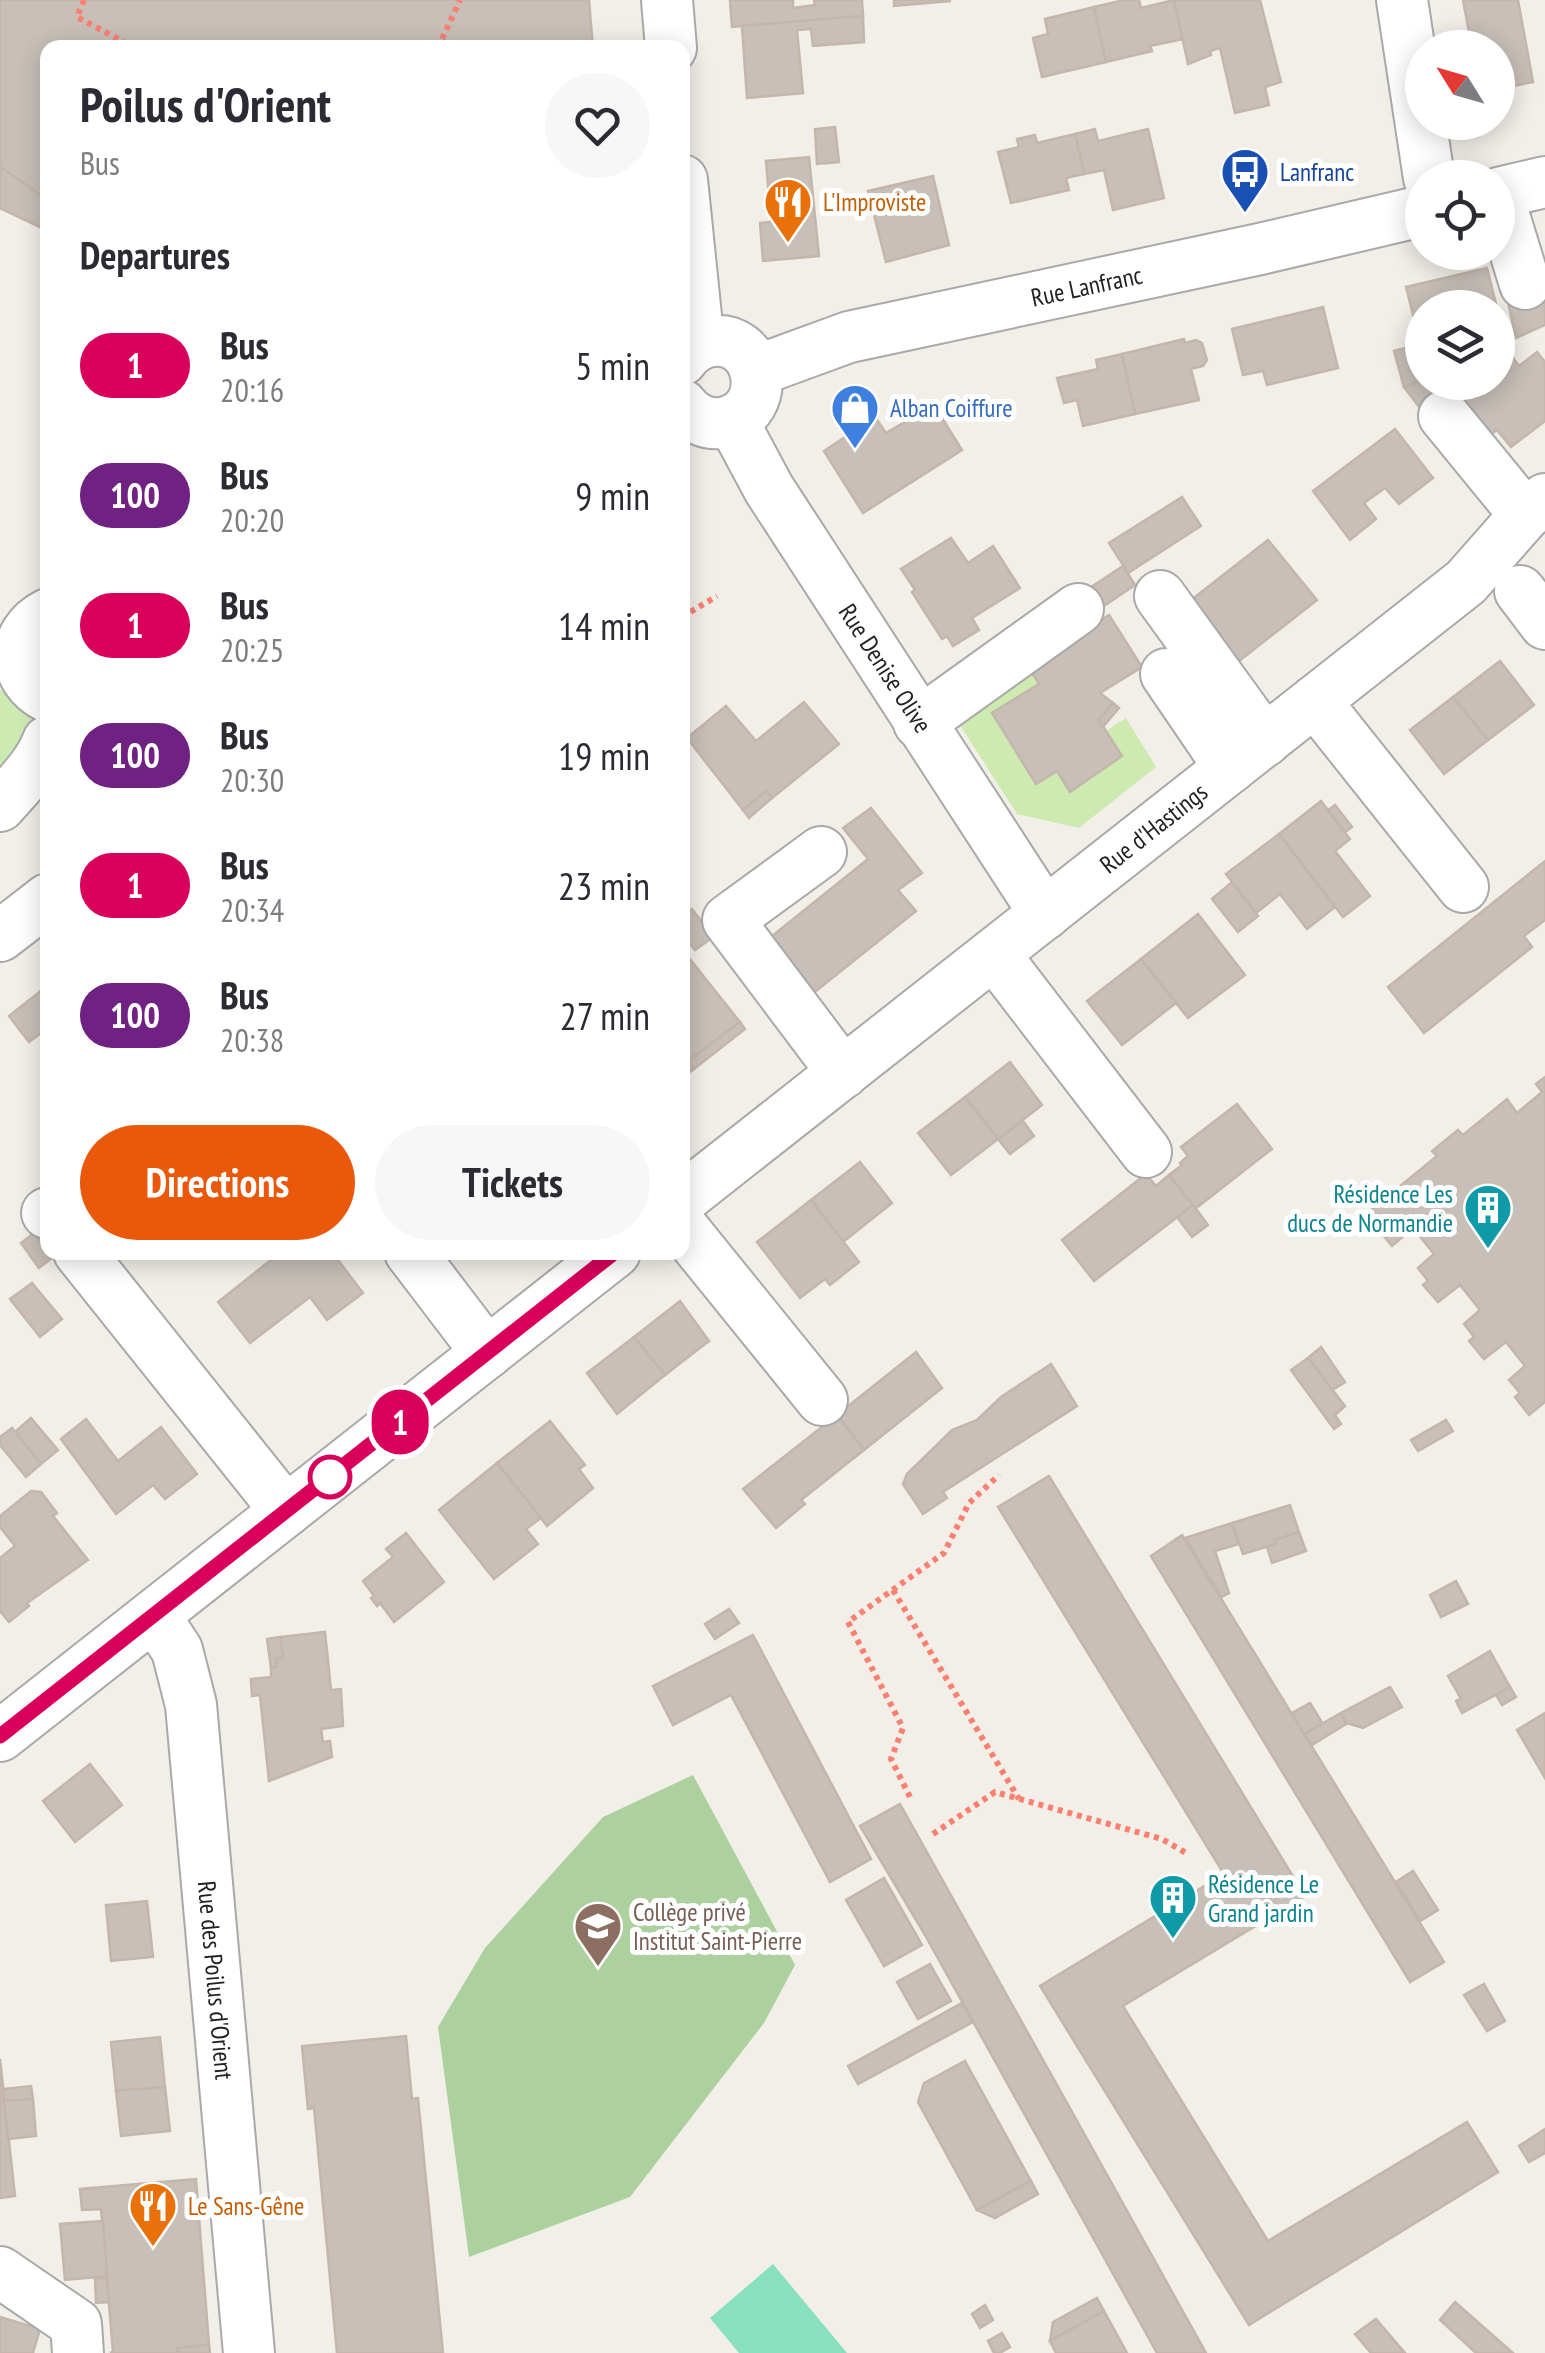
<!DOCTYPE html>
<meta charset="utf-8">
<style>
:root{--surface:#fff;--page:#f7f7f7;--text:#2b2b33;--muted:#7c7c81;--accent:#ea580c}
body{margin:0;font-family:"PT Sans Narrow",sans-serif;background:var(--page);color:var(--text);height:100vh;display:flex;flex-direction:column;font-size:38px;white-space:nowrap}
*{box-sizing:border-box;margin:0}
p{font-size:32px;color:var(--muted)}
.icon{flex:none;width:55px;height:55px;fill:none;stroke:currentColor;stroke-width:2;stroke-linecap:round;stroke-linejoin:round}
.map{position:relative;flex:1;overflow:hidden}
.sheet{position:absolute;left:40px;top:40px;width:650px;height:1220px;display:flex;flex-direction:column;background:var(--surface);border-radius:20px;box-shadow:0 5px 25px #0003}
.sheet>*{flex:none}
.badge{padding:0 20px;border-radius:32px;font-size:35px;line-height:65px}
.needle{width:65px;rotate:307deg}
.tools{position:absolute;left:1405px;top:30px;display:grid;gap:20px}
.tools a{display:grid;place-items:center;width:110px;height:110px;border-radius:50%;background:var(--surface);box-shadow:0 5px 25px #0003;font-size:50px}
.map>.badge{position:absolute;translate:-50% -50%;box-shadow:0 0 0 5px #fff}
h2{padding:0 40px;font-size:38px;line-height:90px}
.round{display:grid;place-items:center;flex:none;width:105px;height:105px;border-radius:52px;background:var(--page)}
.headline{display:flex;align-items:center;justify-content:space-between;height:170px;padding:0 40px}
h1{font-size:48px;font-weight:700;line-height:75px}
.button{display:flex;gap:20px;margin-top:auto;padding:20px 40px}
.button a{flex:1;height:115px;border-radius:60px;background:var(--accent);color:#fff;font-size:40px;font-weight:700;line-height:115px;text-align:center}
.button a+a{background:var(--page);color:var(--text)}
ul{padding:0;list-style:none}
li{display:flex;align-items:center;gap:30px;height:130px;padding:0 40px}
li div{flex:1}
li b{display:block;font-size:38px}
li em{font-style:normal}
li .badge{min-width:110px;font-weight:700;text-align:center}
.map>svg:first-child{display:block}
</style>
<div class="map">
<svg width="1545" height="2353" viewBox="0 0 1545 2353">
<rect width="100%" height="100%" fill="#f2efe9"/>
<g fill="#cdebb0">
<path d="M1028,666L1039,684L1036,784C1068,764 1094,737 1126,718L1156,767L1079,828L1017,814L951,711Z"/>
<polygon points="0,690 15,693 37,711 33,744 0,787"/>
</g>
<polygon fill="#add19e" points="693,1775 795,1965 764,2023 630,2197 469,2257 438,2027 485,1948 603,1817"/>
<polygon fill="#88e0be" points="773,2264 847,2353 739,2353 710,2318"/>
<g fill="#c7bfb8" stroke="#c4b6ab" stroke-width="2.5">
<polygon points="0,0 589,0 593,48 48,48 48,200 0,167"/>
<polygon points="730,0 793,0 793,8 815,5 814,0 862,0 863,16 732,27"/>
<polygon points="894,0 950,0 950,1 894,6"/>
<polygon points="1124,0 1139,0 1141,8 1174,0 1183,39 1150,46 1152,51 1106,62 1094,7"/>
<polygon points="1174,0 1260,0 1281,82 1265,87 1269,105 1235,113 1220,48 1210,51 1211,55 1188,64"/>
<polygon points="1463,0 1518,0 1533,82 1498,89 1498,48 1472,48"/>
<polygon points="1094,7 1106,62 1042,77 1033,38 1048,34 1045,19"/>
<polygon points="863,16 864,42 813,46 811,29 797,30 803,93 747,98 742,26"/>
<polygon points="835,127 839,162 817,164 815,129"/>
<polygon points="1095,129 1098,141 1148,129 1164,198 1113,210 1104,170 1084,174 1075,134"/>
<polygon points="1075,134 1084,174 1066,178 1069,190 1011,203 998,152 1019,147 1017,139 1035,135 1037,143"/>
<polygon points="809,157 819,256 763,261 760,223 771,222 766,161"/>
<polygon points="0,167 48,200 48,231 0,208"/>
<polygon points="933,176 949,245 886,262 868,191"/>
<polygon points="1487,268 1497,308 1422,308 1422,341 1420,342 1406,287"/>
<polygon points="1545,288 1545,325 1516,338 1507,298"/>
<polygon points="1323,307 1338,368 1267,385 1263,371 1243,375 1232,329"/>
<polygon points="1184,339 1185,343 1196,340 1202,343 1207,360 1203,366 1191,369 1199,400 1135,414 1122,354"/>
<polygon points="1503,344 1519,366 1537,352 1545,362 1545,421 1511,447 1497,430 1484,439 1432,424 1404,387 1422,379 1422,382 1498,382 1498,346"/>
<polygon points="1413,346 1422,380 1404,387 1394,351"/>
<polygon points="1122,354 1135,414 1083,426 1077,400 1064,403 1057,378 1098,369 1096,360"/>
<polygon points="934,405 962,450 863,513 824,451 875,417 886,433"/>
<polygon points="1395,429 1433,478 1399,504 1385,488 1364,503 1376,519 1350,540 1313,491"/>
<polygon points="1182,497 1201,526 1128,573 1109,543"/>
<polygon points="951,538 968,563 993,546 1020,588 972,618 979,630 953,646 947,636 942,639 912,592 915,590 901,569"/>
<polygon points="1268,540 1317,600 1234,665 1186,604"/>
<polygon points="1123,566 1135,585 1101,608 1088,589"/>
<polygon points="1109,615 1142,667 1100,693 1113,703 1099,720 1122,756 1070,792 1057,771 1036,784 992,713 1039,684 1028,666"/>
<polygon points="1500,661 1534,705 1488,740 1453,697"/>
<polygon points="1453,697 1488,740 1444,774 1410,730"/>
<polygon points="804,702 839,744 772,798 766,791 743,810 687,738 726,706 756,741"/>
<polygon points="1113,703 1119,708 1103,727 1099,720"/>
<polygon points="766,791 772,798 749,818 743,810"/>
<polygon points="1321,801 1350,839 1335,851 1370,896 1343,917 1279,834"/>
<polygon points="1335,805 1352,827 1345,832 1328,810"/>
<polygon points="871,808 922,873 898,890 916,911 806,999 762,944 868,859 843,828"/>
<polygon points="1279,834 1335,907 1307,929 1280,894 1256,913 1226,874"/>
<polygon points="1545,861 1545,920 1524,936 1532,947 1424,1033 1388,987"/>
<polygon points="1232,882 1258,916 1238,932 1212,899"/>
<polygon points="692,909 713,937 695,950 682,934 682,917"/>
<polygon points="1198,914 1245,975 1188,1018 1141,959"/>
<polygon points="685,953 740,1022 688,1061 694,1069 682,1078 682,955"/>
<polygon points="1141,959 1176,1003 1122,1045 1087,1001"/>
<polygon points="47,986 48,1028 29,1042 9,1016"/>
<polygon points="740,1022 745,1029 694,1069 688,1061"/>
<polygon points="1010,1062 1042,1105 998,1139 965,1097"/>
<polygon points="1545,1077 1545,1402 1529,1415 1515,1397 1520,1393 1509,1380 1525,1366 1506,1342 1484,1359 1469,1341 1474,1337 1464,1324 1480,1310 1460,1285 1438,1302 1423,1285 1428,1281 1418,1268 1434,1254 1413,1228 1392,1246 1377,1228 1382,1223 1371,1210 1437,1156 1432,1151 1458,1130 1463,1135 1507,1099 1517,1113 1542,1092 1536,1084"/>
<polygon points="965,1097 998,1139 951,1175 918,1133"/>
<polygon points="1237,1104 1272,1149 1195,1209 1169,1175 1182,1165 1180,1163 1188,1156 1181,1147"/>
<polygon points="1023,1121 1034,1136 1010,1154 998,1139"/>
<polygon points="860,1162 892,1203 843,1242 811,1200"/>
<polygon points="1146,1174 1156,1186 1169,1175 1193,1205 1094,1281 1062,1240"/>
<polygon points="811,1200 859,1262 830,1285 825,1279 800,1298 757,1242"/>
<polygon points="1193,1205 1208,1225 1192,1237 1177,1217"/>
<polygon points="34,1233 52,1258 39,1268 21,1243"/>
<polygon points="281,1252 332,1252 363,1293 327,1320 310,1297 250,1343 218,1302"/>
<polygon points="32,1283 62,1319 40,1337 10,1299"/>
<polygon points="680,1301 709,1341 665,1375 634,1337"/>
<polygon points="634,1337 665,1375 617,1414 587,1373"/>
<polygon points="1321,1347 1345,1382 1332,1390 1308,1358"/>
<polygon points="916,1352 942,1388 864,1450 837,1415"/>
<polygon points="1308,1358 1345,1406 1335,1415 1341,1424 1334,1429 1291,1370"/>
<polygon points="1051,1364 1077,1406 943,1492 947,1498 923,1514 903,1484 907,1474 952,1430 977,1420 1001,1397"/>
<polygon points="837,1415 864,1450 801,1500 805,1504 776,1528 743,1489"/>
<polygon points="31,1418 58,1450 41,1464 15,1432"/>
<polygon points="86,1419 118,1461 161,1427 197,1474 165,1499 153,1485 116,1514 61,1439"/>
<polygon points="1446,1420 1453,1431 1418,1451 1411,1440"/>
<polygon points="550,1421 585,1465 579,1469 593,1488 547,1526 497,1463"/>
<polygon points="12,1428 41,1464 26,1477 0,1445 0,1437"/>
<polygon points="497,1463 541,1518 526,1529 538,1544 494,1579 439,1510"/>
<polygon points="1049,1476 1305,1896 1123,2006 1268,2241 1467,2122 1498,2172 1249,2325 1040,1986 1224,1874 998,1507"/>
<polygon points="31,1491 41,1492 57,1513 53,1516 88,1560 27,1603 29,1606 9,1622 0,1611 0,1558 15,1546 0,1527 0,1516"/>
<polygon points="1290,1505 1299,1532 1275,1540 1276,1544 1243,1554 1232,1523"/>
<polygon points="1232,1523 1239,1544 1215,1551 1229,1593 1221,1597 1185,1538"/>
<polygon points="1299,1532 1306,1551 1272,1563 1267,1547 1276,1544 1275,1540"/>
<polygon points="406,1533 444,1582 394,1622 380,1603 377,1606 371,1598 374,1596 363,1581 393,1557 386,1549"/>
<polygon points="1182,1535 1444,1962 1410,1982 1151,1556"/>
<polygon points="1456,1581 1468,1604 1441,1617 1430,1595"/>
<polygon points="729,1609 739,1623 715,1639 705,1624"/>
<polygon points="325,1632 331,1690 341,1689 343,1726 321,1729 323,1742 330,1741 332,1757 269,1781 260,1695 252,1696 251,1679 271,1677 271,1668 277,1667 276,1658 283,1658 280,1637"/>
<polygon points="753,1635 871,1859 830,1882 731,1695 673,1725 653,1686"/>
<polygon points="280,1637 283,1658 276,1658 277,1667 271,1668 267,1639"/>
<polygon points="1490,1651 1510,1687 1462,1713 1456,1701 1461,1699 1448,1676"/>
<polygon points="1390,1687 1402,1707 1363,1728 1346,1723 1341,1713"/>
<polygon points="1510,1687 1516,1697 1502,1705 1496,1695"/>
<polygon points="1310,1703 1323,1724 1304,1734 1292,1713"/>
<polygon points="1341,1713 1346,1724 1312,1745 1304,1734"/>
<polygon points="1545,1713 1545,1778 1517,1730"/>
<polygon points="90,1764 122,1805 75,1842 43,1801"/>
<polygon points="900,1804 1076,2119 1206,2353 1157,2353 925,1935 860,1826"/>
<polygon points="1413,1871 1438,1910 1420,1921 1396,1882"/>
<polygon points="884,1878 922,1945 884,1966 846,1900"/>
<polygon points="147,1901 153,1957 111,1961 106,1905"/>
<polygon points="930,1964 951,2001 918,2019 897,1982"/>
<polygon points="1484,1984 1505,2021 1487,2031 1464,1995"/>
<polygon points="962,2003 973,2022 858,2084 848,2066"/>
<polygon points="406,2036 412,2099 418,2098 443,2353 337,2353 314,2108 308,2109 302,2046"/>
<polygon points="160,2037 165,2087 116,2091 111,2042"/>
<polygon points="0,2059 15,2196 0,2198"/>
<polygon points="965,2061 1031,2181 977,2210 918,2102 924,2083"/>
<polygon points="31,2086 33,2099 4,2101 3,2089"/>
<polygon points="165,2087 170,2131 121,2136 116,2091"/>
<polygon points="33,2099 36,2136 8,2139 4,2101"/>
<polygon points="1545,2129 1545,2153 1529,2162 1519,2146"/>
<polygon points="196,2179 209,2345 177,2348 178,2353 110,2353 113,2352 101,2209 82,2210 80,2189"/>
<polygon points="1031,2181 1038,2194 995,2218 977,2210"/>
<polygon points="103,2221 107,2276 65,2280 60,2224"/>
<polygon points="107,2278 109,2302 96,2303 95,2279"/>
<polygon points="1097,2298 1104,2311 1050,2341 1053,2322"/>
<polygon points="1455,2302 1513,2353 1476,2353 1440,2320"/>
<polygon points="985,2305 993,2320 980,2328 972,2314"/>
<polygon points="1104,2311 1127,2353 1056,2353 1050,2341"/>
<polygon points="0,2317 40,2329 33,2353 0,2353"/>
<polygon points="1376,2319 1405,2353 1371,2353 1355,2334"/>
<polygon points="1002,2333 1010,2347 1000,2353 994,2353 988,2341"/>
<polygon points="209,2345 210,2353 178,2353 177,2348"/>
</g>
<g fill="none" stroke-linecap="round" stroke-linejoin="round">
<g stroke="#a9a9a9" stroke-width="54">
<g id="minor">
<polyline points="667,0 671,48"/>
<polyline points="1402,0 1429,178"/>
<polyline points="682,180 699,345"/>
<polyline points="1498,193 1545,182"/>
<polyline points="1498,196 1525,284"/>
<path d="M682,360C688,351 697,345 707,342C761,330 778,412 722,423C706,425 692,418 682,405"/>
<path id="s1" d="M756,371L849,337L1260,249L1422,211"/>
<polyline points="1444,416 1525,515"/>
<path id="s2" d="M732,420L769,489L1045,914"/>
<polyline points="1520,591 1545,624"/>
<polyline points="1160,596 1265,741"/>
<path d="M48,614C10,633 11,679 48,697"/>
<polyline points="1166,674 1230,768"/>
<polyline points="1315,701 1463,887"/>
<polyline points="919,723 1078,609"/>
<path d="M0,806C18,785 38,767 48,741"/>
<polyline points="821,852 728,920 843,1073"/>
<polyline points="0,936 48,899"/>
<polyline points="994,954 1146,1152"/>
<path id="s3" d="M682,1199L1466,582L1525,515L1545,499"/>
<polyline points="47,1213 48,1213"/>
<polyline points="682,1227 822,1400"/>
<polyline points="79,1252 286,1511"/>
<polyline points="410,1252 487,1353"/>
<path id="s4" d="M154,1615L177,1650L191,1705L249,2353"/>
<polyline points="0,1736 615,1252"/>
<polyline points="0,2272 76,2324 78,2353"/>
</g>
</g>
<g stroke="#fa8072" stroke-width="6" stroke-dasharray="5 5" stroke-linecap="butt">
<polyline points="84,0 77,17 124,42 122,48"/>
<polyline points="438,48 460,0"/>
<polyline points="682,617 717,596"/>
<polyline points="893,1590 1019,1799"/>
<polyline points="910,1797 891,1759 903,1728 848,1622 944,1553 969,1503 999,1475"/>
<polyline points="933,1834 995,1792 1162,1839 1186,1853"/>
</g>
<use href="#minor" stroke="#fff" stroke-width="50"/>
</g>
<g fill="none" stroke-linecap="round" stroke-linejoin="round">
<g stroke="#fff" stroke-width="22">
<polyline id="line" points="0,1736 615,1252"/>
</g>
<use href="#line" stroke="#d8005b" stroke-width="15"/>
</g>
<defs>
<g id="bus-pin" transform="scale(2.5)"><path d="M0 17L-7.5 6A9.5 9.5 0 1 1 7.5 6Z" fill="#1a4fb4" stroke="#fff"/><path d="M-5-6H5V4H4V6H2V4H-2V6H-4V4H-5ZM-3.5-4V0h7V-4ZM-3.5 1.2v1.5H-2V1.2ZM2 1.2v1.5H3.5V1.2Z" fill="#fff"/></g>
<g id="restaurant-pin" transform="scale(2.5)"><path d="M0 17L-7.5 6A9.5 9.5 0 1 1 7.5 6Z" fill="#e8710a" stroke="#fff"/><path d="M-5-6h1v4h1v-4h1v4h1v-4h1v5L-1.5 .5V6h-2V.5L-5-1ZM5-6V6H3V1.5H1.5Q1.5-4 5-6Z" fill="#fff"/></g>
<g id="shop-pin" transform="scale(2.5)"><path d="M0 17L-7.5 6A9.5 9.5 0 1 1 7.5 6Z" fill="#3f7fe0" stroke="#fff"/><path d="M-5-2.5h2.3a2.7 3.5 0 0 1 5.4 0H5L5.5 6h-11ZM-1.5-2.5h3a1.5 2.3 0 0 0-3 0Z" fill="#fff"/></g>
<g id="building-pin" transform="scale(2.5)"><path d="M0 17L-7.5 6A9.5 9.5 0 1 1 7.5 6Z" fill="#0f9aa8" stroke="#fff"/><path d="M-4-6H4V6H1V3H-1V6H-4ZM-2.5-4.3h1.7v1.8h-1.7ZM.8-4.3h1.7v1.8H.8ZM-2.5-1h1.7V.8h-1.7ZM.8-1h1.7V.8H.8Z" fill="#fff"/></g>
<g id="school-pin" transform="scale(2.5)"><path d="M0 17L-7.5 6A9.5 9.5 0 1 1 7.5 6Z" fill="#8d6e63" stroke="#fff"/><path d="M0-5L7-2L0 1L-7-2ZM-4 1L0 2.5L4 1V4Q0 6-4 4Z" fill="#fff"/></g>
</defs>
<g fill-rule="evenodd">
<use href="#bus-pin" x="1245" y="172"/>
<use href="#restaurant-pin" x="788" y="202"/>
<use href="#shop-pin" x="855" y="408"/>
<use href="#building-pin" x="1488" y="1208"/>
<use href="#building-pin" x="1173" y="1898"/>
<use href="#school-pin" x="598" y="1926"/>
<use href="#restaurant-pin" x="153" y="2206"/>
</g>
<circle fill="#fff" stroke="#d8005b" stroke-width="5" cx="330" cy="1477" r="20"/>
<g text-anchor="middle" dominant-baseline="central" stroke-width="10" stroke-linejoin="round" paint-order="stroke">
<g font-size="25" fill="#164399" stroke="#fff" text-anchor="start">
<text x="1280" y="172">Lanfranc</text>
</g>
<g font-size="25" fill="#c56008" stroke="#fff" text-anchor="start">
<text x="823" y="202">L'Improviste</text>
<text x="188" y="2206">Le Sans-Gêne</text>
</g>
<g font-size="25" fill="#222" stroke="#fff">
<text stroke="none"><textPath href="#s1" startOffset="342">Rue Lanfranc</textPath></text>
<text stroke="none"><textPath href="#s2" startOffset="292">Rue Denise Olive</textPath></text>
<text stroke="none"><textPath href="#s3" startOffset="600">Rue d'Hastings</textPath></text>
<text stroke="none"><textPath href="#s4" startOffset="375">Rue des Poilus d'Orient</textPath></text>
</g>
<g font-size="25" fill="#366cbe" stroke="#fff" text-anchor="start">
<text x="890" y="408">Alban Coiffure</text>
</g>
<g font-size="25" fill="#0d838f" stroke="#fff" text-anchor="end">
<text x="1453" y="1194">Résidence Les<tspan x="1453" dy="29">ducs de Normandie</tspan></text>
<text x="1208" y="1884" text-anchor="start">Résidence Le<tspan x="1208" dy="29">Grand jardin</tspan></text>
</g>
<g font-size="25" fill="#785e54" stroke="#fff" text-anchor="start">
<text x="633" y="1912">Collège privé<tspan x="633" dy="29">Institut Saint-Pierre</tspan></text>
</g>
</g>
</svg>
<div class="tools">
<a><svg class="needle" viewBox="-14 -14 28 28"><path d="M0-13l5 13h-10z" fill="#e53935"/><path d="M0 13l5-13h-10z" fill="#7c7c81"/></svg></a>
<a><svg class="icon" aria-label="locate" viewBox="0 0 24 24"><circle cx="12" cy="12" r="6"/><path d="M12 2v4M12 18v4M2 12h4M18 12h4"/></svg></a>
<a><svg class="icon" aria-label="layers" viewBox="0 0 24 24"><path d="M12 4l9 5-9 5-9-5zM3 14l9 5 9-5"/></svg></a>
</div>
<b class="badge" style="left:400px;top:1422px;background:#d8005b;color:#fff">1</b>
<section class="sheet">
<div class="headline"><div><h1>Poilus d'Orient</h1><p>Bus</p></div><a class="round"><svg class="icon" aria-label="heart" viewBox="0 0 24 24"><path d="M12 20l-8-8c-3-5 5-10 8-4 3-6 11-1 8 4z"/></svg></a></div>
<h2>Departures</h2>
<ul>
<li><span class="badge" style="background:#d8005b;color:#fff">1</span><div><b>Bus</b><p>20:16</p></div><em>5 min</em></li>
<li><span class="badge" style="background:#702283;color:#fff">100</span><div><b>Bus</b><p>20:20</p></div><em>9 min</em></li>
<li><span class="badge" style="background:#d8005b;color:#fff">1</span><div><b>Bus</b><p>20:25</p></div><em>14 min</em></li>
<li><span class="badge" style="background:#702283;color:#fff">100</span><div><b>Bus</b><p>20:30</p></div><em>19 min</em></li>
<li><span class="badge" style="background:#d8005b;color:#fff">1</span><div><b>Bus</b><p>20:34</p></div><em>23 min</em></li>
<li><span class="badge" style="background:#702283;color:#fff">100</span><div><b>Bus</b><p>20:38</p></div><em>27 min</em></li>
</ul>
<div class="button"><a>Directions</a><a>Tickets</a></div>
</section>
</div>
